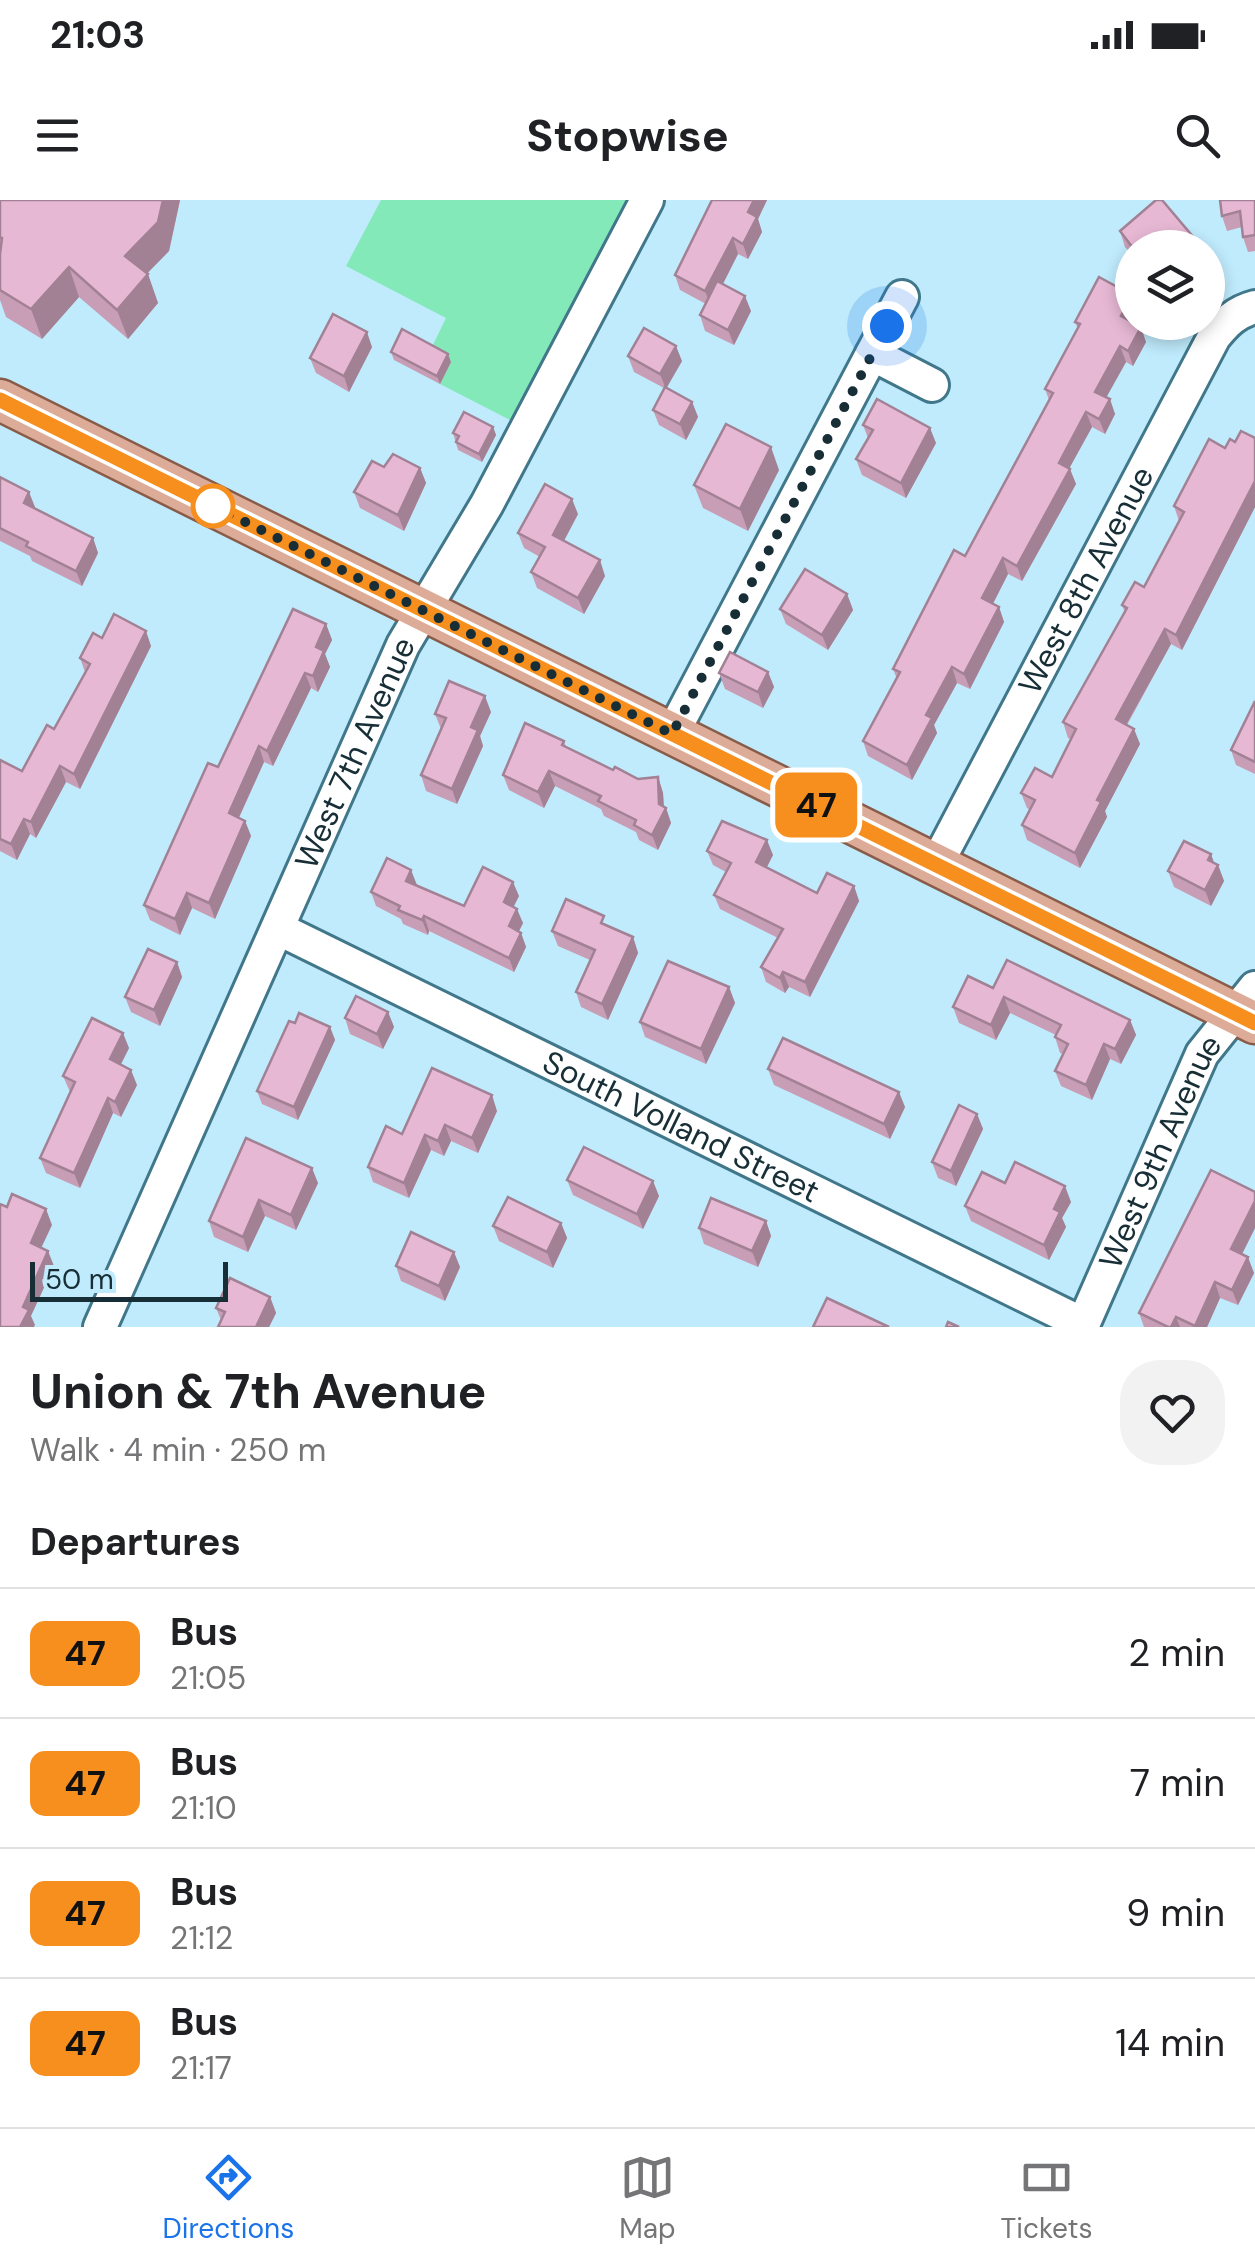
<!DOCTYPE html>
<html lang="en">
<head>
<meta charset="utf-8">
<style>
  body { margin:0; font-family:"DM Sans",sans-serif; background:#f2f2f2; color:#202124; height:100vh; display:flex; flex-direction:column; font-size:38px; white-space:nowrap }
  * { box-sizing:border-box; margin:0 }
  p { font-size:32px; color:#757577 }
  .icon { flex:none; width:55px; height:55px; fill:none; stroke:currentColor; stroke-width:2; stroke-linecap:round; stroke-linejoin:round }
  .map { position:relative; height:1127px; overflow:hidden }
  .sheet { display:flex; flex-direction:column; background:#fff; flex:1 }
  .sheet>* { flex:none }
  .badge { padding:0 20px; border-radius:15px; font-size:35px; line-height:65px }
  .fabs { position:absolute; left:1115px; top:30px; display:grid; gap:20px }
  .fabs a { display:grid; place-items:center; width:110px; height:110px; border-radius:50%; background:#fff; box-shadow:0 5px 15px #0003; font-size:50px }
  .scale { position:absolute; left:30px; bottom:25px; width:198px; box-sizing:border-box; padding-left:10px; border:5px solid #172e36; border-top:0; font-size:28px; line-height:35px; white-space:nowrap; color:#172e36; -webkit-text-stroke:8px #bfebfc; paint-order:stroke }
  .you { position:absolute; width:50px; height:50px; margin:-25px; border:8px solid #fff; border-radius:50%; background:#1a73e8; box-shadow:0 0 0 15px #1a73e833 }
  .map>.badge { position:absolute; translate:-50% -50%; box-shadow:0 0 0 5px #fff }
  h2 { padding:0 30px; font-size:38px; line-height:90px }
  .round { display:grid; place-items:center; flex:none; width:105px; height:105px; border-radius:40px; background:#f2f2f2 }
  .overview { display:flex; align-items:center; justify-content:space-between; height:170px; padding:0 30px }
  h1 { font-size:48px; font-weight:700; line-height:75px }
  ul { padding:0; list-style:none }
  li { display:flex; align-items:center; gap:30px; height:130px; padding:0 30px; border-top:2px solid #e0e0e0 }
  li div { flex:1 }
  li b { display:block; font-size:38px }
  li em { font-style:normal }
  li .badge { min-width:110px; font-weight:700; text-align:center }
  .status { display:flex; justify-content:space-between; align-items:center; height:70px; padding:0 50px; background:#fff; direction:ltr }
  .status svg { height:28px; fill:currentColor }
  header { display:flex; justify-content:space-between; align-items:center; height:130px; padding:0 30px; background:#fff; font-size:45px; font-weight:700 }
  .dock { display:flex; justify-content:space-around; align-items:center; height:140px; border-top:2px solid #e0e0e0; background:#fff; font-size:28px; color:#757577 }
  .dock a { display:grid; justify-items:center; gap:5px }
  .dock .active { color:#1a73e8 }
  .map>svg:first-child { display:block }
</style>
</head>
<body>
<div class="status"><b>21:03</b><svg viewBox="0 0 49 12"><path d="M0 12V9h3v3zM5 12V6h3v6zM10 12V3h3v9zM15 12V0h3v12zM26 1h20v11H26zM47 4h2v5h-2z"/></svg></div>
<header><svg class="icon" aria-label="menu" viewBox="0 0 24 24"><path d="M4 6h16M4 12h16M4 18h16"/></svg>Stopwise<svg class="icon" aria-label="search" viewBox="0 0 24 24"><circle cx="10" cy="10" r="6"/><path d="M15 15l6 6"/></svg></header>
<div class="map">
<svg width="1255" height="1127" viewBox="0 0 1255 1127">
  <rect width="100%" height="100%" fill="#bfebfc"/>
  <polygon fill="#83e9b9" points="381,0 627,0 512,221 440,184 450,162 430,151 446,118 346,66"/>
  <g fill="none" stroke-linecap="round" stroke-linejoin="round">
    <g stroke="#41778a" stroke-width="38">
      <g id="minor">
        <polyline points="872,154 932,185"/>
        <polyline points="672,534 902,97"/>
        <path id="s1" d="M936 665 1214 137C1226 122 1236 112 1255 107"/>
        <path id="s2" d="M279 729 1083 1124"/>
        <path id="s3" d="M100 1127 403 445 487 304 647 0"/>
        <path id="s4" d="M1082 1127 1202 854 1255 788"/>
      </g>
    </g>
    <g stroke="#895c4a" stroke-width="45">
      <polyline id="major" points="0,200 1255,823"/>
    </g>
    <use href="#minor" stroke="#fff" stroke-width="32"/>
    <use href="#major" stroke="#ddac98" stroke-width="40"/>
  </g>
  <g fill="#c79eb6">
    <polygon points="0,0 180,0 169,51 147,73 158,103 128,139 79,97 42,139 6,117 0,100"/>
    <polygon points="712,0 767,0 758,19 762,32 748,59 738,54 723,84 751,111 734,145 705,131 700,115 706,104 680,90 675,75"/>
    <polygon points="1255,0 1255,51 1248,52 1243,37 1242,27 1227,31 1222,16"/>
    <polygon points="1120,31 1132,48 1132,55 1125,47"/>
    <polygon points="1075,122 1132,122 1146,142 1133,166 1126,162 1106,197 1115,214 1105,234 1092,227 1069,268 1076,284 1022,381 1008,374 993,404 999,407 1004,422 970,489 957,483 934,525 937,533 912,580 868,556 863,541 897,479 893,469 965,356 1049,200 1045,189 1078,129"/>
    <polygon points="372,147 349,192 316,173 310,158"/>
    <polygon points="391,152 451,162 440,184 394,160"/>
    <polygon points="628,156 682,161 666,188 692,202 698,217 686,240 659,225 653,210 664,188 634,172"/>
    <polygon points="863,225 936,243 906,298 862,275 856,259 868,238"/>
    <polygon points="493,227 496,235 482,262 458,250 453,233"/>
    <polygon points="1255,238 1255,307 1182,450 1171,444 1127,525 1140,544 1105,611 1107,617 1080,668 1027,640 1022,625 1030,610 1027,608 1021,593 1052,577 1071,539 1068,538 1063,522 1125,413 1122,405 1144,387 1179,321 1174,306 1225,248 1235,242"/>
    <polygon points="384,267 420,268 426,283 404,331 360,308 354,292"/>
    <polygon points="779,270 748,331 703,308 694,285"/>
    <polygon points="0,277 34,308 93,338 98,353 82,386 32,361 30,356 0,341"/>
    <polygon points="578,314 564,341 605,376 584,414 537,388 531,372 540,357 524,348 518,333"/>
    <polygon points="847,394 853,410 828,450 786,424 780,409"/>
    <polygon points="326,424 332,440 325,454 330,467 318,492 311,488 273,566 264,562 239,618 245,621 251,636 215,719 192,708 180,735 150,720 144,705 218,567"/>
    <polygon points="102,438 151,446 80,589 66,582 36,638 30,634 17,660 0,651 0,560 22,571 54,529 85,472 80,458"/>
    <polygon points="768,472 774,487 763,508 725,489 719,473"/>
    <polygon points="1255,501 1255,574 1236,565 1231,550"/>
    <polygon points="491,512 480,536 483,546 457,604 426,591 421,575 441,529 435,514"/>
    <polygon points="564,541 566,547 613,570 638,579 658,577 663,593 664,607 666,608 671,623 658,650 639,640 636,632 604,616 601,609 555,586 544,608 509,590 503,575"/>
    <polygon points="707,651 773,655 766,667 817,693 854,686 859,701 810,797 789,787 785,793 766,782 761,767 778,738 720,709 714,695 726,672 713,665"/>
    <polygon points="1211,654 1214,663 1218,665 1224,681 1211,706 1174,687 1168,671"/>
    <polygon points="416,685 464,706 519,696 513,707 523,723 519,731 521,733 526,747 514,772 429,731 428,735 403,724 401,719 376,706 371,692"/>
    <polygon points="608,726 633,737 638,753 608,820 581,807 576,792 590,760 558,746 552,731"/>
    <polygon points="177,762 182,777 160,826 131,812 125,797"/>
    <polygon points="729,787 735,803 706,864 645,837 640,822"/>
    <polygon points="993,788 1130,820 1136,835 1121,864 1110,859 1092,900 1061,886 1055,871 1063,854 1060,853 1055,837 1056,835 1010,813 996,840 959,823 953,807"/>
    <polygon points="388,812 394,827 383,849 350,834 345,818"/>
    <polygon points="330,827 335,840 298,920 262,904 257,891"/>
    <polygon points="129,848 121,864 137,885 121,917 113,913 80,988 46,973 40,958 70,892 63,876"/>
    <polygon points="768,869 905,907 890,939 774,885"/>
    <polygon points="497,911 478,953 451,941 444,956 431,950 409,998 373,982 368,967 402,934"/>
    <polygon points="977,914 983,929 956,986 938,978 932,962"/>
    <polygon points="246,938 318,983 296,1030 265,1016 248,1052 214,1037 209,1021"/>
    <polygon points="567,980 659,996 643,1029 573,995"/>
    <polygon points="1005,983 1071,1002 1062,1018 1066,1027 1049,1060 971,1021 965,1006"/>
    <polygon points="766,1021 771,1036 758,1067 704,1044 699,1028"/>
    <polygon points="561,1023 567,1038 553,1068 499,1041 493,1026"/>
    <polygon points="1255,1028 1242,1054 1254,1073 1238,1105 1220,1098 1207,1127 1144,1127 1139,1113"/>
    <polygon points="396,1066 460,1067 445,1101 401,1081"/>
    <polygon points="270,1097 276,1113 269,1127 218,1127 221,1120 216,1108"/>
  </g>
  <g fill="#a28194">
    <polygon points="163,0 180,0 169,51 136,85 125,56"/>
    <polygon points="754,0 767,0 758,19 762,32 748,59 743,44 748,12"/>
    <polygon points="733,38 738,54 711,107 705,91"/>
    <polygon points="69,67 79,97 42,139 31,109"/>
    <polygon points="148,74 158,103 128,139 117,110"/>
    <polygon points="1132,95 1132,120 1126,131 1121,116"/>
    <polygon points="745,96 751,111 734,145 728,130"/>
    <polygon points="1141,127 1146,142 1133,166 1128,151"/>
    <polygon points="367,132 372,147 349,192 344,176"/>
    <polygon points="676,146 682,161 666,189 660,174"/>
    <polygon points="1120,146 1126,162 1101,207 1095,192"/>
    <polygon points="448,154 451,162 440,184 437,176"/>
    <polygon points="1110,199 1115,214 1105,234 1099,219"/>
    <polygon points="692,202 698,217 686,240 680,224"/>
    <polygon points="1086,212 1092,227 1064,278 1059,263"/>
    <polygon points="493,227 496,235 482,262 479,254"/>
    <polygon points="930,228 936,243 906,298 901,283"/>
    <polygon points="771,247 779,270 748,331 740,309"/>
    <polygon points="420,268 426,283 404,331 398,315"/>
    <polygon points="1070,269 1076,284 1022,381 1017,366"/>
    <polygon points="1255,281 1255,307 1182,450 1176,435"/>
    <polygon points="29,292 35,307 29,318 24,303"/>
    <polygon points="572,299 578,314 559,350 553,335"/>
    <polygon points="93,338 98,353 82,386 76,371"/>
    <polygon points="1003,358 1008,374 988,413 982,398"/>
    <polygon points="600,360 605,376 584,414 578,398"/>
    <polygon points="847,394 853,410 828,450 822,435"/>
    <polygon points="999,407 1004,422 970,489 964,474"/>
    <polygon points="326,424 332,440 325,454 330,467 318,492 313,476 316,447"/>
    <polygon points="1165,429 1171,444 1121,534 1116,519"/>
    <polygon points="146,431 151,446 80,589 74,574"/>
    <polygon points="952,467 957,483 934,525 937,533 912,580 907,565 926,515"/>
    <polygon points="768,472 774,487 763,508 758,492"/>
    <polygon points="305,473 311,488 273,566 267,551"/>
    <polygon points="485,496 491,512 480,536 483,546 457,604 452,589 471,527"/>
    <polygon points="1134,529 1140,544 1105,611 1107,617 1080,668 1075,653 1097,600"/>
    <polygon points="259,546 264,562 234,628 229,613"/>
    <polygon points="60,566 66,582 36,638 31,622"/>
    <polygon points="549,571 555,586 544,608 538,592"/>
    <polygon points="658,577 663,593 664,611 666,608 671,623 658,650 652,635 659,604"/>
    <polygon points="24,619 30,634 17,660 11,644"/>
    <polygon points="245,621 251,636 215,719 209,703"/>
    <polygon points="767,640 773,655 762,677 756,662"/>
    <polygon points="1211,654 1216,669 1218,665 1224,681 1211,706 1205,690 1208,660"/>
    <polygon points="411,670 417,685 411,695 406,681"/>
    <polygon points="513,682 519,696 509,716 504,702"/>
    <polygon points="854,686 859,701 810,797 805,782"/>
    <polygon points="187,693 192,708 180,735 175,719"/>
    <polygon points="517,709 523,723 514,741 509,726"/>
    <polygon points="424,716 429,731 428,735 422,720"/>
    <polygon points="521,733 526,747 514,772 509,758"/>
    <polygon points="633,737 638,753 608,820 602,804"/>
    <polygon points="177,762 182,777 160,826 154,810"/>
    <polygon points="783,772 789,787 785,793 780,778"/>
    <polygon points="729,787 735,803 706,864 701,849"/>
    <polygon points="1004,797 1010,813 996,840 991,825"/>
    <polygon points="388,812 394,827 383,849 377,834"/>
    <polygon points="1130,820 1136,835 1121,864 1115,849"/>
    <polygon points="330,827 335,840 298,920 294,907"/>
    <polygon points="123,833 129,848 116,874 110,859"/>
    <polygon points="1104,844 1110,859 1092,900 1086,885"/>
    <polygon points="131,870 137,885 121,917 115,902"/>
    <polygon points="899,892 905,907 890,939 884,924"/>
    <polygon points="492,895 497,911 478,953 472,938"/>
    <polygon points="108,898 113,913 80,988 74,973"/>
    <polygon points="977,914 983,929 956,986 951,971"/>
    <polygon points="445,925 451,941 444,956 438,941"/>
    <polygon points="425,935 431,950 409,998 404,983"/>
    <polygon points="312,968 318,983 296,1030 291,1015"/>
    <polygon points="653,981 659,996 643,1029 637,1014"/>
    <polygon points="1065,986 1071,1002 1062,1018 1066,1027 1049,1060 1044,1045 1054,1009"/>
    <polygon points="259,1000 265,1016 248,1052 243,1037"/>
    <polygon points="1255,1001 1255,1028 1237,1064 1231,1049"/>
    <polygon points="46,1009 52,1025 36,1059 31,1043"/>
    <polygon points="766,1021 771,1036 758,1067 752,1051"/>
    <polygon points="561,1023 567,1038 553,1068 547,1052"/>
    <polygon points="48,1051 54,1066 31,1116 35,1125 34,1127 20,1127 23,1107"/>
    <polygon points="454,1052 460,1067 445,1101 439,1086"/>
    <polygon points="1248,1057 1254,1073 1238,1105 1232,1090"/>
    <polygon points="1215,1082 1220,1098 1207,1127 1195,1127"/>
    <polygon points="270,1097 276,1113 269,1127 256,1127"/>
    <polygon points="1176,1117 1180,1127 1171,1127"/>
  </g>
  <g fill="#e7b8d4" stroke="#a28194" stroke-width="2.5">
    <polygon points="0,0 163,0 158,22 125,56 148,74 117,110 69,67 31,109 0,90 0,54 2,38 0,38"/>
    <polygon points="712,0 754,0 748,12 757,17 743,44 733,38 705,91 675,75"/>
    <polygon points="1156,0 1162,0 1200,45 1197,48 1133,48 1120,31"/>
    <polygon points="1220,0 1255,0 1255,35 1243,37 1240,11 1222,16"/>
    <polygon points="1099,77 1132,95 1121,116 1141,127 1128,151 1120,146 1095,192 1110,199 1099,219 1086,212 1059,263 1070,269 1017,366 1003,358 982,398 999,407 964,474 952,467 926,515 932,518 907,565 863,541 900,472 893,469 954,350 965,356 1053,193 1045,189 1080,124 1075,122"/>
    <polygon points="717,81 745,96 728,130 700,115"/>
    <polygon points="333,114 367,132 344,176 310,158"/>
    <polygon points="644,128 676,146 660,174 628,156"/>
    <polygon points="402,129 448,154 437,176 391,152"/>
    <polygon points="665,187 692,202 680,224 653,210"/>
    <polygon points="877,199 930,228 901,283 856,259 873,230 863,225"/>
    <polygon points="464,212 493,227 479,254 456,242 459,236 453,233"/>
    <polygon points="726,224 771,247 740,309 694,285"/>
    <polygon points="1241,231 1255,238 1255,281 1176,435 1165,429 1116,519 1134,529 1097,600 1101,602 1075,653 1022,625 1035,600 1021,593 1035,568 1052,577 1076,529 1063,522 1127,408 1122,405 1135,382 1144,387 1184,312 1174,306 1209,239 1225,248 1230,239 1235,242"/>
    <polygon points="393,254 420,268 398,315 354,292 372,261 384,267"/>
    <polygon points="0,277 29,292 24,303 93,338 76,371 26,346 28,342 0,328"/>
    <polygon points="545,284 572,299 553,335 600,360 578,398 531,372 545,347 518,333"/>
    <polygon points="805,369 847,394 822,435 780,409"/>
    <polygon points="293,409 326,424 316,447 324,451 313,476 305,473 267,551 259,546 229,613 245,621 209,703 187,693 175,719 144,705 208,563 218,567"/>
    <polygon points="114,414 146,431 74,574 60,566 31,622 24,619 11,644 0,639 0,560 22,571 47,525 54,529 90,464 80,458 93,433 102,438"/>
    <polygon points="730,452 768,472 758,492 719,473"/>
    <polygon points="449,481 485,496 471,527 478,530 452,589 421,575 446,518 435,514"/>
    <polygon points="1255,501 1255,562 1231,550"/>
    <polygon points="525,523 564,541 562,545 613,570 615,567 638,579 658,577 659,604 666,608 652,635 634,625 636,620 598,601 601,596 549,571 538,592 503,575"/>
    <polygon points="722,621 767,640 756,662 817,693 827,673 854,686 805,782 783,772 780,778 761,767 783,729 714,695 731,663 707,651"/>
    <polygon points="1184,641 1211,654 1208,660 1218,665 1205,690 1168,671"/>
    <polygon points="387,658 411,670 406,681 464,706 483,667 513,682 504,702 517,709 509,726 521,733 509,758 424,716 422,720 398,710 400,706 371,692"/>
    <polygon points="566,699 604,716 601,723 633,737 602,804 576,792 595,750 552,731"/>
    <polygon points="148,749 177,762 154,810 125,797"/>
    <polygon points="1007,760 1130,820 1115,849 1104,844 1086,885 1055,871 1068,844 1055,837 1061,825 1004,797 991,825 953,807 968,776 993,788"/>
    <polygon points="668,761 729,787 701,849 640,822"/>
    <polygon points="356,796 388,812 377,834 345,818"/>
    <polygon points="299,813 330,827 294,907 257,891 289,821 295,823"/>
    <polygon points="92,818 123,833 110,859 131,870 115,902 108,898 74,973 40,958 75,882 63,876"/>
    <polygon points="783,838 899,892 884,924 768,869"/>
    <polygon points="432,868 492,895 472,938 445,925 438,941 425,935 404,983 368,967 386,926 402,934"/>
    <polygon points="959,905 977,914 951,971 932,962"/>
    <polygon points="246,938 312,968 291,1015 259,1000 243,1037 209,1021"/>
    <polygon points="584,947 653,981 637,1014 567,980"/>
    <polygon points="1015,962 1065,986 1054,1009 1060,1012 1044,1045 965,1006 982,972 1005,983"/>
    <polygon points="1211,970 1255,992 1255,1001 1231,1049 1248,1057 1232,1090 1215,1082 1195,1126 1176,1117 1171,1127 1168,1127 1139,1113"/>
    <polygon points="12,994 46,1009 31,1043 48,1051 23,1107 29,1110 20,1127 0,1127 0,1004 7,1007"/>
    <polygon points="508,997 561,1023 547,1052 493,1026"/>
    <polygon points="711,998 766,1021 752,1051 699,1028"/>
    <polygon points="411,1032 454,1052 439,1086 396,1066"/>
    <polygon points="230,1078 270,1097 256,1127 218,1127 225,1112 216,1108"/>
    <polygon points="827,1098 889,1127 813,1127"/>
    <polygon points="948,1122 959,1127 946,1127"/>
  </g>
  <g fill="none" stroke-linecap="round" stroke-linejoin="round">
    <g stroke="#fff" stroke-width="22">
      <polyline id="line" points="0,200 1255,823"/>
    </g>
    <use href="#line" stroke="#f78f1e" stroke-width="15"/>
    <polyline stroke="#172e36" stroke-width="10" stroke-dasharray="0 18" points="213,306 672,534 887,126"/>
  </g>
  <circle fill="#fff" stroke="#f78f1e" stroke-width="5" cx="213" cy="306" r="20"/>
  <g text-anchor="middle" stroke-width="8" stroke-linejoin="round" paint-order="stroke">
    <g font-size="32" fill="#172e36" stroke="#bfebfc">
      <text dy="11" stroke="none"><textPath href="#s1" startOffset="322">West 8th Avenue</textPath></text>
      <text dy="11" stroke="none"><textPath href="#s3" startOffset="628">West 7th Avenue</textPath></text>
      <text dy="11" stroke="none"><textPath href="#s2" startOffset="448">South Volland Street</textPath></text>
      <text dy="11" stroke="none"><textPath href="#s4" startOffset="192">West 9th Avenue</textPath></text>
    </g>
  </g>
</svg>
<div class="fabs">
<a><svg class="icon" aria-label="layers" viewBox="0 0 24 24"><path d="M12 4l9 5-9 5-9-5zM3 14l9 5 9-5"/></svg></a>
</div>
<div class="scale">50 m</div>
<div class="you" style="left:887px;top:126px"></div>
<b class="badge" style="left:816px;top:605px;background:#f78f1e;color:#111">47</b>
</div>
<section class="sheet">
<div class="overview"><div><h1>Union &amp; 7th Avenue</h1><p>Walk · 4 min · 250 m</p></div><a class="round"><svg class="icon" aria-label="heart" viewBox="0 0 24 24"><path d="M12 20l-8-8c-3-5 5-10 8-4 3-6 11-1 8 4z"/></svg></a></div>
<h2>Departures</h2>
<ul>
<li><span class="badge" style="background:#f78f1e;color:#111">47</span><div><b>Bus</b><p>21:05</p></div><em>2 min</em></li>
<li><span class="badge" style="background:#f78f1e;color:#111">47</span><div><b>Bus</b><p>21:10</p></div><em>7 min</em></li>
<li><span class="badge" style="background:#f78f1e;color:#111">47</span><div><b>Bus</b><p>21:12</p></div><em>9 min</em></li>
<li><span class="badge" style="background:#f78f1e;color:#111">47</span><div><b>Bus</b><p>21:17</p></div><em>14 min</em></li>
</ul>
</section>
<nav class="dock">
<a class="active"><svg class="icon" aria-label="directions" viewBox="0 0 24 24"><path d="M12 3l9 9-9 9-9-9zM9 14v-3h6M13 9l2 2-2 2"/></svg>Directions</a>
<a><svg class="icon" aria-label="map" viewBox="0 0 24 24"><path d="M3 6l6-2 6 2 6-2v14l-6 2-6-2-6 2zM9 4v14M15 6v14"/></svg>Map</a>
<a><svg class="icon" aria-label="tickets" viewBox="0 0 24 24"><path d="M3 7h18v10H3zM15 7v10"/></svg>Tickets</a>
</nav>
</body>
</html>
